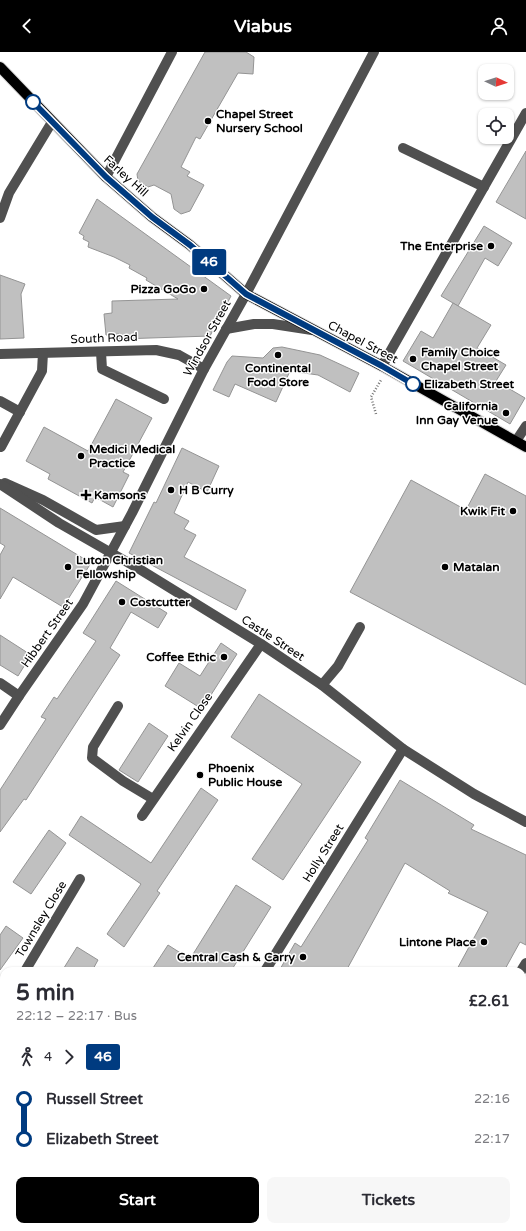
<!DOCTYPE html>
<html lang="en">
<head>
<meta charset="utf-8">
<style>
  body { margin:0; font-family:"Varela Round",sans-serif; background:#f7f7f7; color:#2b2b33; height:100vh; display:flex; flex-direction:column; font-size:15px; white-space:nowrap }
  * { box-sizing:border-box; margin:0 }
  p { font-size:13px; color:#7c7c81 }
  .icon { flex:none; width:22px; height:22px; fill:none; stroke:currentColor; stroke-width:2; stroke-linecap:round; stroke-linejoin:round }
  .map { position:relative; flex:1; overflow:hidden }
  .side { position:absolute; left:0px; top:915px; width:526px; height:264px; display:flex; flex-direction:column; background:#fff; border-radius:12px 12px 0 0; box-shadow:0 1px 3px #0004 }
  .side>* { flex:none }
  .badge { padding:0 8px; border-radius:3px; font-size:14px; line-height:26px }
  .needle { width:26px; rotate:94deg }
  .buttons { position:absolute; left:478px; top:12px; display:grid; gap:8px }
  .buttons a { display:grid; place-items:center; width:36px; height:36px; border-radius:8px; background:#fff; box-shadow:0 1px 3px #0004; font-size:20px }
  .map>.badge { position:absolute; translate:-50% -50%; box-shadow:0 0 0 2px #fff }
  .legs { display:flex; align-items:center; gap:6px; height:44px; padding:0 16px; font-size:13px }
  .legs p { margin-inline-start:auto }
  .summary { display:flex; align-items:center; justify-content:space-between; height:68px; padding:0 16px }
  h1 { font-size:22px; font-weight:700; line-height:30px }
  .primary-button { display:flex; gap:8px; margin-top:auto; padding:8px 16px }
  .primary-button a { flex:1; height:46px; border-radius:8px; background:#000; color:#fff; font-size:16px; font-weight:700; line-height:46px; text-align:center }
  .primary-button a+a { background:#f7f7f7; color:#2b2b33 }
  ul { padding:0 16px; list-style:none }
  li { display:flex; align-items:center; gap:14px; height:40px; font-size:15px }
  li i { display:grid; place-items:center; width:6px; height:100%; margin:0 5px; background:currentColor }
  li i::after { content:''; width:10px; height:10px; margin:-5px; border:3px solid; border-radius:50%; background:#fff }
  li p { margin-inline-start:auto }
  li:first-child i { background:linear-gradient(#0000 50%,currentColor 0) }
  li:last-child i { background:linear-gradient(currentColor 50%,#0000 0) }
  header { display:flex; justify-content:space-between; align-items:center; height:52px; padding:0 16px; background:#000; color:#fff; font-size:18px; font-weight:700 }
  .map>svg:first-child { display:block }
</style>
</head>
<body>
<header><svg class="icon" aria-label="back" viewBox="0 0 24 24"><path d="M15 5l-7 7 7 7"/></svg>Viabus<svg class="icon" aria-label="person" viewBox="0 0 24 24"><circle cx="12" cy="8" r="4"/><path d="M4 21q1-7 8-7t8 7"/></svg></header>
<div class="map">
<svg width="526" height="1179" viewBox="0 0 526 1179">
  <rect width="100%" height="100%" fill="#fff"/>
  <g fill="#c0c0c0" stroke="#949494">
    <polygon points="205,0 246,0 254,5 253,22 238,21 200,87 196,85 181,115 190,120 187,124 204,133 190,159 181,162 174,157 171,142 154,133 148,135 138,129 137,122"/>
    <polygon points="526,99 526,167 496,150"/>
    <polygon points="97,147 231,244 210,284 120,287 119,282 106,283 104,262 112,261 112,249 178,247 146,228 147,226 129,216 130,213 114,205 88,195 89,190 83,187 84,184 79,181"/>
    <polygon points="484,174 512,191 498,214 485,206 458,254 441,244"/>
    <polygon points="0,223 25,232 21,242 24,286 0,287"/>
    <polygon points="453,251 491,273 477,296 506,313 496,329 525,346 510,372 403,309 421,279 433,286"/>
    <polygon points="282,295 320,303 359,321 350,340 318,323 290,319 276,350 235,332 229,345 213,338 227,310 232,304 263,306 273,296"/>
    <polygon points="116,347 152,366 123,420 129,423 113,455 95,445 92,451 48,427 50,422 26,409 44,375 88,399"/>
    <polygon points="182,396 219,414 207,440 188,430 174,461 189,469 184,477 196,483 184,505 246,538 236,558 129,501 154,450 156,451"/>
    <polygon points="485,422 526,444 526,633 350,540 411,428 466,458"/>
    <polygon points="0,456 91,511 63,555 13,525 0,547 0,503 5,494 0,491"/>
    <polygon points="116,529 167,561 158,576 131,560 110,596 120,603 26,748 24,747 0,780 0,738 46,667 41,665 54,645 57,647 96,589 83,581"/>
    <polygon points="0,583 31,603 18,624 0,613"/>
    <polygon points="221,591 237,602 202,657 165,634 179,611 200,624"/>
    <polygon points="259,642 361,710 283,828 252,807 302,732 231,685"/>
    <polygon points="149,671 168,684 138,730 119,718"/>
    <polygon points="400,728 474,773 471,777 526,803 526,893 520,890 504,919 456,919 488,860 448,841 450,839 405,811 346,919 279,919 295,891 301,895 368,788 365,786"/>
    <polygon points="201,736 218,748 157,839 160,841 124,895 107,882 141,832 69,783 81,764 151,811"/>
    <polygon points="49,778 66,791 31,842 13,830"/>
    <polygon points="236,833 271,855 231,919 151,919 168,893 190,907"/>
    <polygon points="6,874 23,886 0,918 0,883"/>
    <polygon points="77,895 98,908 92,919 62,919"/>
  </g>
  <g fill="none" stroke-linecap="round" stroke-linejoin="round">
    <g stroke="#dbdbdb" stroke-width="12">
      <polyline id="major" points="0,15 106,125 152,165 190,193 246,242 382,314 526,395"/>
    </g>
    <polyline stroke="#727272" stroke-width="2.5" stroke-dasharray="1 2" stroke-linecap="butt" points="376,362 371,345 381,328"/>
    <g stroke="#505050" stroke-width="10">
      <polyline points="403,96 484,135"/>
      <polyline points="106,125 172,0"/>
      <polyline points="0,166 9,141 52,70"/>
      <polyline points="226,277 254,272 273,272 312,278"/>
      <polyline points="101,300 102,317 164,347"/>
      <polyline points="0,302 156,298 179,303 204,317"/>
      <polyline points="382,314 526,61"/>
      <polyline points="0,349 20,360"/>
      <polyline points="516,389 526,374"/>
      <polyline points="1,395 42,319 43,301"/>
      <polyline points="5,431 43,448 96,478 125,474"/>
      <polyline points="0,432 59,471 141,518 261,592 322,633 403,697 474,742 526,770"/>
      <polyline points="0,631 19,644"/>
      <polyline points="322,633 338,614 360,575"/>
      <polyline points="118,654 93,695 92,706 123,729 153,747"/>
      <polyline points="0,673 19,644 83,552 132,461 204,317 246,242 374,0"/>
      <polyline points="142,764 261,592"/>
      <polyline points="25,919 80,827"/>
      <polyline points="265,919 403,697"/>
      <polyline points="521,919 526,911"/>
      <polyline points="0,961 4,954"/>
      <polyline points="0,1065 4,1066"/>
      <polyline points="522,1092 526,1095"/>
      <polyline points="0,1109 4,1105"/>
      <polyline points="256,1175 265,1179"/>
      <polyline points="103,1179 104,1175"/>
      <polyline points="377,1179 380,1175"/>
    </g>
    <use href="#major" stroke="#000" stroke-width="10"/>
  </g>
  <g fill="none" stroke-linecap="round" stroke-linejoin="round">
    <g stroke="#fff" stroke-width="9">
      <polyline id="line-1" points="33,50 106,125 152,165 190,193 246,242 382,314 413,332"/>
    </g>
    <use href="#line-1" stroke="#003b80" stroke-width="6"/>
  </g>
  <g fill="#fff" stroke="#003b80" stroke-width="2">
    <circle cx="33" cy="50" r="7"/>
    <circle cx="413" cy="332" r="7"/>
  </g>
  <g fill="#000" stroke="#fff" stroke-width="1.5">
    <circle cx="208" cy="69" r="4"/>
    <circle cx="491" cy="194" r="4"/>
    <circle cx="204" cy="237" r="4"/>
    <circle cx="278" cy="303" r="4"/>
    <circle cx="413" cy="307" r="4"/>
    <circle cx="506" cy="361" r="4"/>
    <circle cx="81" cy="404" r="4"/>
    <circle cx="171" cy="438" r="4"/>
    <path d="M84 437h4v4h4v4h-4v4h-4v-4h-4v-4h4z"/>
    <circle cx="513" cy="459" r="4"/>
    <circle cx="68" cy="515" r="4"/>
    <circle cx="445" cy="515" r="4"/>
    <circle cx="122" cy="550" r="4"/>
    <circle cx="224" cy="605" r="4"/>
    <circle cx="200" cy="723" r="4"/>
    <circle cx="484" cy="890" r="4"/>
    <circle cx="303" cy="905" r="4"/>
  </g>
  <g text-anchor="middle" stroke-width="3" stroke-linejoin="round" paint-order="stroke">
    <g font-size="12" font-weight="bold" fill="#000" stroke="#fff" text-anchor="start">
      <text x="216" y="66">Chapel Street<tspan x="216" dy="14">Nursery School</tspan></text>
      <text x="483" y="198" text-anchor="end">The Enterprise</text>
      <text x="196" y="241" text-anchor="end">Pizza GoGo</text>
      <text x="421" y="304">Family Choice<tspan x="421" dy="14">Chapel Street</tspan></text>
      <text x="278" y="320" text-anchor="middle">Continental<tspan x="278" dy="14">Food Store</tspan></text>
      <text x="498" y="358" text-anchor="end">California<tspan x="498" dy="14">Inn Gay Venue</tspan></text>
      <text x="89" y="401">Medici Medical<tspan x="89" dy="14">Practice</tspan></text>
      <text x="179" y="442">H B Curry</text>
      <text x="94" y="447">Kamsons</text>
      <text x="505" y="463" text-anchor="end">Kwik Fit</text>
      <text x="76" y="512">Luton Christian<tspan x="76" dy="14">Fellowship</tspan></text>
      <text x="453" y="519">Matalan</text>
      <text x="130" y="554">Costcutter</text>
      <text x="216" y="609" text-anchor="end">Coffee Ethic</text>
      <text x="208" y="720">Phoenix<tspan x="208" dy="14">Public House</tspan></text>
      <text x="476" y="894" text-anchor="end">Lintone Place</text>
      <text x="295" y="909" text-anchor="end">Central Cash &amp; Carry</text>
    </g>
    <g font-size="12" fill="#000" stroke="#fff">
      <text transform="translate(126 124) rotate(42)" y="4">Farley Hill</text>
      <text transform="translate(104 286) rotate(-2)" y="4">South Road</text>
      <text transform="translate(207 286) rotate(-61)" y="4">Windsor Street</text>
      <text transform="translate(363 290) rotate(28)" y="4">Chapel Street</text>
      <text transform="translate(47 581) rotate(-55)" y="4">Hibbert Street</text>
      <text transform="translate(273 586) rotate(33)" y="4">Castle Street</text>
      <text transform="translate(190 670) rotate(-55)" y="4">Kelvin Close</text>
      <text transform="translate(323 801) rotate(-58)" y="4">Holly Street</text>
      <text transform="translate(41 867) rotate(-59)" y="4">Townsley Close</text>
    </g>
    <g font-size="12" font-weight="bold" fill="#000" stroke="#fff" text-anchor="start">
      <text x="424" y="336">Elizabeth Street</text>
    </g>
  </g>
</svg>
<div class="buttons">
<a><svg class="needle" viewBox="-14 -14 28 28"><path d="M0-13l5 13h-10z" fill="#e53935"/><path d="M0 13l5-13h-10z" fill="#7c7c81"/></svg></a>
<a><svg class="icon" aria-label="locate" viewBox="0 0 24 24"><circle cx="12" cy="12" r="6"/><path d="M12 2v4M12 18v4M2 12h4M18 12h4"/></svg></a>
</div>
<b class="badge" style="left:209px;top:210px;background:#003b80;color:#fff">46</b>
<section class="side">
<div class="summary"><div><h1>5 min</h1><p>22:12 – 22:17 · Bus</p></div><b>£2.61</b></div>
<div class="legs"><svg class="icon" aria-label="walk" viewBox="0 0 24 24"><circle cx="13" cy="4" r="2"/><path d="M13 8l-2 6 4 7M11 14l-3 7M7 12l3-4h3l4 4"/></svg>4<svg class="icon" aria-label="forward" viewBox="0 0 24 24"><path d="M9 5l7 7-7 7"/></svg><b class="badge" style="background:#003b80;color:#fff">46</b></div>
<ul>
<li><i style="color:#003b80"></i><b>Russell Street</b><p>22:16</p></li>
<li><i style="color:#003b80"></i><b>Elizabeth Street</b><p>22:17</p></li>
</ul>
<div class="primary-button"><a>Start</a><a>Tickets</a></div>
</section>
</div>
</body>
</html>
